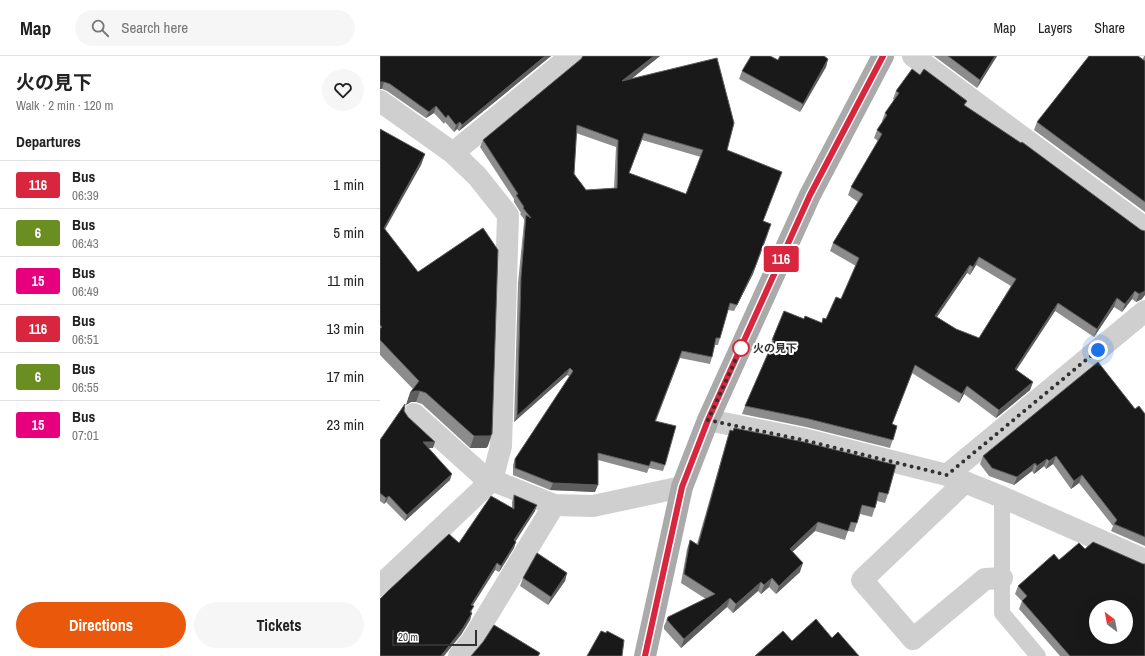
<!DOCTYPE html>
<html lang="en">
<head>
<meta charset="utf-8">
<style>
  body { margin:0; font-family:"Archivo Narrow","Noto Sans JP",sans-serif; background:#f6f6f6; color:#222; height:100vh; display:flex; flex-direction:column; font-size:15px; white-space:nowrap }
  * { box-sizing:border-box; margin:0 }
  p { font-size:13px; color:#767676 }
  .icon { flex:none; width:22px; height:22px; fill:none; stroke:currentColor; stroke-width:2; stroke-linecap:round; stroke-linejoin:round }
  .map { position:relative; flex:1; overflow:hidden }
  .sheet { display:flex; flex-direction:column; background:#fff; width:380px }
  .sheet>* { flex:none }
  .badge { padding:0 8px; border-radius:3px; font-size:14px; line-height:26px }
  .needle { width:26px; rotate:328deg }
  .fabs { position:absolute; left:709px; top:544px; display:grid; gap:8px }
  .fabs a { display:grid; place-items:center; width:44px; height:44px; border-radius:50%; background:#fff; box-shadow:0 4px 16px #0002; font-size:20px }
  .scale { position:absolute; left:12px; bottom:10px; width:85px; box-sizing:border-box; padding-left:4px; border:2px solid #323232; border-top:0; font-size:11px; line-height:14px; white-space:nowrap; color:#323232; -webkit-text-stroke:3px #fff; paint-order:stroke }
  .you { position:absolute; width:20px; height:20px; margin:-10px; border:3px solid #fff; border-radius:50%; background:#1a73e8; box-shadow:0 0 0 6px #1a73e833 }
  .map>.badge { position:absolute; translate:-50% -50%; box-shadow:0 0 0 2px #fff }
  h2 { padding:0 16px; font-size:15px; line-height:36px }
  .round { display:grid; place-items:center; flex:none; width:42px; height:42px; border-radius:21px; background:#f6f6f6 }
  .overview { display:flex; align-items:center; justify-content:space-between; height:68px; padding:0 16px }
  h1 { font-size:19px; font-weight:700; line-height:30px }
  .button { display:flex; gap:8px; margin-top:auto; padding:8px 16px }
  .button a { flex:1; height:46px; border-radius:24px; background:#ea580c; color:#fff; font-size:16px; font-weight:700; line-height:46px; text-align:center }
  .button a+a { background:#f6f6f6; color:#222 }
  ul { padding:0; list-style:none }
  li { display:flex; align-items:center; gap:12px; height:48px; padding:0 16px; border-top:1px solid #e0e0e0 }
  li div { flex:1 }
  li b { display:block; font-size:15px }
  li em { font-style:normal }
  li .badge { min-width:44px; font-weight:700; text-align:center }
  header { display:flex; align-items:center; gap:24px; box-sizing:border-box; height:56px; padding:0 20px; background:#fff; border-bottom:1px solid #e0e0e0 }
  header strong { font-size:19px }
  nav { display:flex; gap:22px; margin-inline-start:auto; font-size:14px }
  .search { width:280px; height:36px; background:#f6f6f6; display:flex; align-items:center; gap:10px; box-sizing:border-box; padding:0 14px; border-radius:22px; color:#767676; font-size:15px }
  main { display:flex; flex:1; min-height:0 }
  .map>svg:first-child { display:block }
</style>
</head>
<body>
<header>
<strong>Map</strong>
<div class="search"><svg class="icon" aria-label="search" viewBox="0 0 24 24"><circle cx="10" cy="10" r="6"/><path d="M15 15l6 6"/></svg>Search here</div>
<nav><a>Map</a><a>Layers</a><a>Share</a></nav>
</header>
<main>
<section class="sheet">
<div class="overview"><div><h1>火の見下</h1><p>Walk · 2 min · 120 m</p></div><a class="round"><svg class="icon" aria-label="heart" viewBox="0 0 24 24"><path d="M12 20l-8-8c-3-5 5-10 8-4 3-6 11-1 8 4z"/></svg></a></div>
<h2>Departures</h2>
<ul>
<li><span class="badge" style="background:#d7263d;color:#fff">116</span><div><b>Bus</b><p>06:39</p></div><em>1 min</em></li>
<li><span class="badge" style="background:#6b8e23;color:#fff">6</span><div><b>Bus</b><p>06:43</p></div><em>5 min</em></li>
<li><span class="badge" style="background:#e6007e;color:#fff">15</span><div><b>Bus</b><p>06:49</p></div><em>11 min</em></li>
<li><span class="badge" style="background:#d7263d;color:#fff">116</span><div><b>Bus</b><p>06:51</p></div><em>13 min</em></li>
<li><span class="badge" style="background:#6b8e23;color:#fff">6</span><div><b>Bus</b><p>06:55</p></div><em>17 min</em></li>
<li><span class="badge" style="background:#e6007e;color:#fff">15</span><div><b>Bus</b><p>07:01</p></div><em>23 min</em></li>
</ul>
<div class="button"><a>Directions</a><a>Tickets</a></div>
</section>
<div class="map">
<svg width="765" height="600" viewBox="0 0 765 600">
  <rect width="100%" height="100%" fill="#fff"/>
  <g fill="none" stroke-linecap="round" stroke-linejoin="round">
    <polyline stroke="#cfcfcf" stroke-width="16" points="622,441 622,557 658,600"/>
    <g stroke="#cfcfcf" stroke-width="22">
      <polyline points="533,0 765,172"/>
      <polyline points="0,45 73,97 97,120 128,159 121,390 112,424 0,530"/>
      <polyline points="73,97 191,0"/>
      <polyline points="34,358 104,421 174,449 213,450 302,431"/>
      <polyline points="328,364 423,383 567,419 622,441 765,504"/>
      <polyline points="567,419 765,255"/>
      <polyline points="585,426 482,524 533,583 605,523 622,522"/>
      <polyline points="79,600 91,586 174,449"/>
    </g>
    <polyline stroke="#aaa" stroke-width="22" points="265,600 302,431 328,364 430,139 503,0"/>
  </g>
  <g fill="#8c8c8c" fill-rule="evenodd">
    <polygon points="0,0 171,0 79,75 77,73 74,76 65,66 64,68 54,57 46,62 7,35 2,33 0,33"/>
    <path d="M203 0H280L251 23 347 94 383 165 373 218 354 255 348 254 338 289H335L332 301 330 308 300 302 276 365 285 409 283 415 269 412 267 417 218 404 215 436 170 434 133 419V409L135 403 190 321 187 319 134 366 138 227 144 166V163L140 158 141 157 134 146V143L100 91 103 84 201 3ZM196 77 236 91 234 132 206 134 194 118ZM262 84 321 101 306 138 249 117Z"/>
    <polygon points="554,0 617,0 597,32"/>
    <polygon points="764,0 765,0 765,156 654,74 657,66 763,3"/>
    <polygon points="448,3 446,11 420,56 359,23 362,15 398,4"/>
    <path d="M516 35 585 50 761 174 762 243 756 246 752 243 742 256 734 251 714 281 675 255 636 314 653 326 650 334 616 362 584 338 579 347 532 317 512 368 517 370 510 392 426 371 362 358 365 350 390 292H389L404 255 424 263 442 267 446 263 461 243 476 210 450 195 453 187 478 146 468 139 471 131 498 85 494 82 497 74 503 65H502L505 57 514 44 513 43ZM596 209 631 230 599 282 576 273 557 261 587 217 590 219Z"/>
    <polygon points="0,73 45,98 41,109 5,173 108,390 106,392 90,392 42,348 36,346 31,346 26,349 30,337 33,333 0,299"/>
    <polygon points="755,353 765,358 765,490 731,475 733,470 699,427 691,433 673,408 666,413 664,410 654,418 652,415 634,429 609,420 600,408 603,400"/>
    <polygon points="24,355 28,361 53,392 48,392 70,424 25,465 6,446 4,448 0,445 0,384"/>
    <polygon points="350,374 508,438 505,447 497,445 492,461 480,458 474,476 468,475 465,484 435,475 412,496 420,516 396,538 389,531 381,538 378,535 353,557 347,551 301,592 284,573 284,570 288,561 326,543 301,527 307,493 310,484 317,488 347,383"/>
    <polygon points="134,439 155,455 135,485 134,492 119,516 115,514 93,549 90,564 81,579 79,487 132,452 132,446"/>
    <polygon points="705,493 763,508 765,600 680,600 639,553 642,545 635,538 638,530 679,504"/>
    <polygon points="187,517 185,525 168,549 140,530 143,522"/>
  </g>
  <g fill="#5e5e5e">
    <polygon points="165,0 171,0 79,75 82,69"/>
    <polygon points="274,0 280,0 240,32 242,25"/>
    <polygon points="615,0 617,0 597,32 600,24"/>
    <polygon points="448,3 446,11 420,56 423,48"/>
    <polygon points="0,26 4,26 2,33 0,33"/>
    <polygon points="56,50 54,57 46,62 49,56"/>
    <polygon points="80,66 77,73 74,76 76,69"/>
    <polygon points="45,98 41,109 0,182 4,172"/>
    <polygon points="389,175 373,218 354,255 357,249"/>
    <polygon points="599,201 596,209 590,219 593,211"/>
    <polygon points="590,209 587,217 552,268 555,260"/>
    <polygon points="755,235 752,243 742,256 745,248"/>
    <polygon points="765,235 765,239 762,243 756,246 759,238"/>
    <polygon points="737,242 734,251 714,281 717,273"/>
    <polygon points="678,247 675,255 632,321 635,313"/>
    <polygon points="190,312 187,319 134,366 137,360"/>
    <polygon points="653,326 650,334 616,362 619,354"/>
    <polygon points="587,330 584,338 579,347 582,338"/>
    <polygon points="35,335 40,335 36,346 31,346 26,349 30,337"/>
    <polygon points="112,378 108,390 106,392 90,392 94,380"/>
    <polygon points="43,386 55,386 53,392 41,392"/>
    <polygon points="676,400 673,408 666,413 669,405"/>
    <polygon points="667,403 664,410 654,418 657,410"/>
    <polygon points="655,407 652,415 634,429 637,421"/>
    <polygon points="72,418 70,424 25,465 27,459"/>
    <polygon points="702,419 699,427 691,433 694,425"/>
    <polygon points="173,427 218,429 215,436 170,434"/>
    <polygon points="9,440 6,446 4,448 6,442"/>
    <polygon points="157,449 155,455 132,491 134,484"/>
    <polygon points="438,466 435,475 406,502 410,493"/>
    <polygon points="136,486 134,492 119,516 121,510"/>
    <polygon points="117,507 115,514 89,555 91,549"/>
    <polygon points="423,507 420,516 396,538 399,530"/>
    <polygon points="187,517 185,525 168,549 171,541"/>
    <polygon points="392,522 389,531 381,538 384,529"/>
    <polygon points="381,526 378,535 353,557 356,548"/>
    <polygon points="350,542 347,551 301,592 304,583"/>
    <polygon points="92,557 90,564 81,579 64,600 61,600"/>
  </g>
  <g fill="#191919" stroke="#5e5e5e" fill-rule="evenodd">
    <polygon points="0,0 165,0 82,69 80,66 76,69 68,59 66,62 56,50 49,56 10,28 4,26 0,26"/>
    <path d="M203 0H274L242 25 337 2 354 67 347 94 402 116 383 165 391 168 375 211 357 249 350 247 340 282H336L332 301 302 295 275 365 296 370 285 409 271 405 269 410 218 397V429L173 427 135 412V403L193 315 190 312 137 360 141 221 146 159 151 162 143 152 144 151 136 139 138 138 103 84 201 3ZM197 69 238 84 237 132 206 134 194 118ZM264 77 323 94 306 138 249 117Z"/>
    <polygon points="371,0 390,0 398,4 400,0 444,0 448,3 423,48 362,15"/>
    <polygon points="568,0 615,0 600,24"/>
    <polygon points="709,0 758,0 765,5 765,146 657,66"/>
    <path d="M532 13 540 19 544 13 587 45 584 49 641 87 642 86 761 174 765 175V235L759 238 755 235 745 248 737 242 717 273 678 247 635 313 653 326 619 354 587 330 582 338 535 309 512 368 517 370 513 384 429 363 365 350 394 284H392L404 255 424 263 425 260 442 267 443 262 446 263 456 241 461 243 479 202 453 187 483 138 471 131 502 78 497 74 507 59 505 57 519 37 516 35ZM599 201 636 223 599 282 576 273 555 260 590 209 593 211Z"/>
    <polygon points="0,73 45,98 4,172 38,216 103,172 118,194 112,378 110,380 94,380 46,337 40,335 35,335 30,337 39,325 0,284 0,273 2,271 0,269"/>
    <polygon points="718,306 755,353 759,350 765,358 765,481 734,468 737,464 702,419 694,425 676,400 669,405 667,403 657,410 655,407 637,421 612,412 603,400"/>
    <polygon points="25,348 24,355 28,361 55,386 43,386 72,418 27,459 9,440 6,442 0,437 0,384"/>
    <polygon points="354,372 424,386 516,409 508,438 499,436 495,452 482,449 477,467 471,466 468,475 438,466 410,493 423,507 399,530 392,522 384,529 381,526 356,548 350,542 304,583 287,564 288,561 335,538 304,518 310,484 318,489 350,374 353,375"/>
    <polygon points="134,439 157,449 134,484 136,486 121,510 117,507 91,549 94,550 90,556 92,557 83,572 61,600 0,600 0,543 8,535 69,478 79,487 111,440 134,453"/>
    <path d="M713 486 763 508H765V600H690L642 545 647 540 638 530 674 498 679 504 699 487 705 493ZM716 551H746V581H716Z"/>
    <polygon points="157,497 187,517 171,541 143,522"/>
    <polygon points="436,563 452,582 458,576 479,600 375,600 403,575 412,585"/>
    <polygon points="114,569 160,597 158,600 91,600 103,586"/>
    <polygon points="221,575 226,577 227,575 244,584 242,600 207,600"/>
  </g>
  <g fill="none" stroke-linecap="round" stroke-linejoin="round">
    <g stroke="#fff" stroke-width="9">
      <polyline id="line" points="265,600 302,431 328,364 430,139 503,0"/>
    </g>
    <use href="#line" stroke="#d7263d" stroke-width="6"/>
    <polyline stroke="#323232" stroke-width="4" stroke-dasharray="0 7.2" points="361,292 328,364 423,384 567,419 718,294"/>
  </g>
  <circle fill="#fff" stroke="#d7263d" stroke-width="2" cx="361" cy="292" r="8"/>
  <g text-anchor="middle" stroke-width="4" stroke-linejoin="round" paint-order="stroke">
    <g font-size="11" font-weight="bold" fill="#323232" stroke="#fff" text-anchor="start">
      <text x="373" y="296">火の見下</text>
    </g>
  </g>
</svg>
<div class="fabs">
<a><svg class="needle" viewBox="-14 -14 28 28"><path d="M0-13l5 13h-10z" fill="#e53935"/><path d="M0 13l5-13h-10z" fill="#767676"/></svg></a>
</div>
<div class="scale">20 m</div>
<div class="you" style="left:718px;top:294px"></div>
<b class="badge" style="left:401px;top:203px;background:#d7263d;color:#fff">116</b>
</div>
</main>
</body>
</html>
